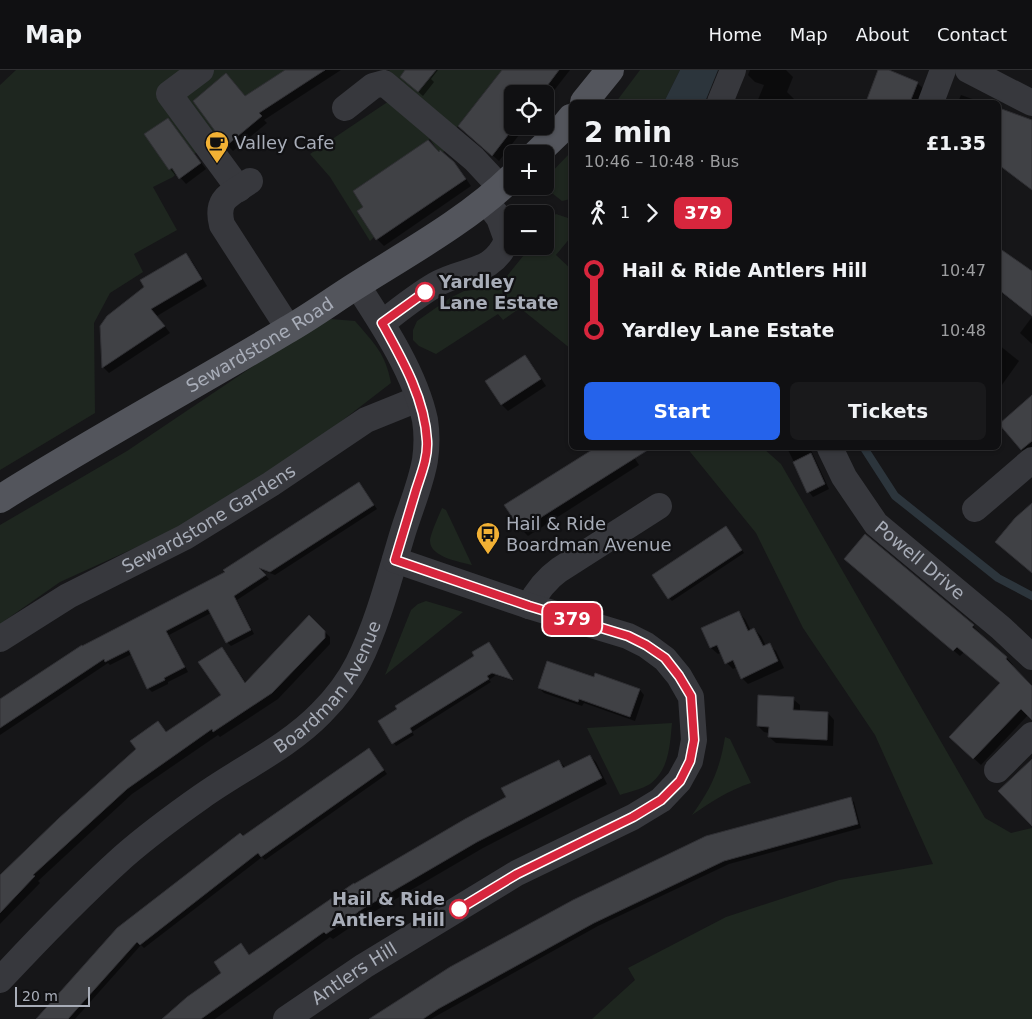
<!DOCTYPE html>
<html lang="en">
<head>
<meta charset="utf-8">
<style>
  body { margin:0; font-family:"DejaVu Sans",sans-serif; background:#19191b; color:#f1f3f6; height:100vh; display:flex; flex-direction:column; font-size:19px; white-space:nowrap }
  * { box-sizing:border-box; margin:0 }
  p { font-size:16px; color:#9c9d9f }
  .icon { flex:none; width:28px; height:28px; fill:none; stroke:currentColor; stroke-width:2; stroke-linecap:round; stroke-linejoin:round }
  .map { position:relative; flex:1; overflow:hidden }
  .panel { position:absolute; left:569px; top:30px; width:432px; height:350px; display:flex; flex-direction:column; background:#101012; border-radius:8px; box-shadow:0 1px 4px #0004,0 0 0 1px #303032 }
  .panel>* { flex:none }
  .badge { padding:0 10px; border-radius:8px; font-size:18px; line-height:32px }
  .buttons { position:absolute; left:504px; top:15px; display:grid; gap:10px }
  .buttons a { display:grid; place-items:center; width:50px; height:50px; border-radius:8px; background:#101012; box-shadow:0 1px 4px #0004,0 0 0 1px #303032; font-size:25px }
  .scale { position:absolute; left:15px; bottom:12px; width:75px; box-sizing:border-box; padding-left:5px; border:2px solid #a8adb8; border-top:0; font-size:14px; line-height:18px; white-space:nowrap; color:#a8adb8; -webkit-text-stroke:4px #111113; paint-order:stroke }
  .map>.badge { position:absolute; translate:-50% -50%; box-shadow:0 0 0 2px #fff }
  .legs { display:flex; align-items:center; gap:8px; height:55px; padding:0 15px; font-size:16px }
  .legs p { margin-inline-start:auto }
  .summary { display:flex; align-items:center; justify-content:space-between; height:85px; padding:0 15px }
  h1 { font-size:28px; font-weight:700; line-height:38px }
  .cta { display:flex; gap:10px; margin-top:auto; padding:10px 15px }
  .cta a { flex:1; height:58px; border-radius:8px; background:#2563eb; color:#fff; font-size:20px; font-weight:700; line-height:58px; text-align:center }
  .cta a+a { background:#19191b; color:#f1f3f6 }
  ul { padding:0 15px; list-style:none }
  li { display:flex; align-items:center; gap:18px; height:60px; font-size:19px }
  li i { display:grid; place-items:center; width:8px; height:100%; margin:0 6px; background:currentColor }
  li i::after { content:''; width:12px; height:12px; margin:-6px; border:4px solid; border-radius:50%; background:#101012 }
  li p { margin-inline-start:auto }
  li:first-child i { background:linear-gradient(#0000 50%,currentColor 0) }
  li:last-child i { background:linear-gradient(currentColor 50%,#0000 0) }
  header { display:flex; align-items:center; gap:30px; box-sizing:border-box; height:70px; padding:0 25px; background:#101012; border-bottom:1px solid #303032 }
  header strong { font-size:24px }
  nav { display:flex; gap:28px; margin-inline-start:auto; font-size:18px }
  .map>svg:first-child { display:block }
</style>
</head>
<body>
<header>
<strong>Map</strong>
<nav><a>Home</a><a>Map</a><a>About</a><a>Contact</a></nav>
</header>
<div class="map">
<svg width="1032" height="949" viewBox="0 0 1032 949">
  <rect width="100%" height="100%" fill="#161618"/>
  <g fill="#1e261f">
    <polygon points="16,0 321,0 252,23 173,107 153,117 177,160 134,184 143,202 110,223 94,253 95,343 0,400 0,15"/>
    <polygon points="389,0 502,0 454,61 394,12"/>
    <polygon points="640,0 680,0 664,32 616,32"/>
    <polygon points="392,29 446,80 440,84 430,69 353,121 363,137 357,142 374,167 370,171 330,107 310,84"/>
    <polygon points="571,82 571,129 562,131 543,116 545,116 545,109"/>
    <polygon points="556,144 571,149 571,167 556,185 571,199 571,279 520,238 503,250 498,244 436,284 419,276 413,270 413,260 417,251 450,228 464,221 498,217 528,180 528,176 545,176 545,153"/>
    <path d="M331 249 355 251C374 273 386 284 391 313L282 397 172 461 60 512 0 554V455L127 381 304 262Z"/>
    <polygon points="687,378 763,378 781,394 985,748 1011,763 1032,758 1032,949 592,949 635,910 628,898 726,847 839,810 933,794 875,665 803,558 756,463"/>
    <path d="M442 438 446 440 472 495C460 492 430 487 430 471 430 465 439 445 442 438Z"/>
    <polygon points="426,531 463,542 385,605 411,540 418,534"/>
    <path d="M672 653C670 675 669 700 650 714 642 719 629 722 620 725L587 658Z"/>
    <path d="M725 667 730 669 751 713C729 720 711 732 692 745 711 719 720 699 725 667Z"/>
  </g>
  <polygon fill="#2c353c" points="680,0 718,0 705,32 664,32"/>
  <g fill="#0007">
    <polygon points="287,0 341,0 264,50 267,53 233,81 227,75 245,27"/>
    <polygon points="407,0 438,0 431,9 434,12 423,26 406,11"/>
    <polygon points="503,0 570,0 545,32 545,24 512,24 512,56 526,56 499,91 466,62"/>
    <polygon points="750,0 786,0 793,7 787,22 795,30 794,32 757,32 764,15 755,12 748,5"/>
    <polygon points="880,0 885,0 917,13 924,19 919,32 867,32"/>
    <polygon points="961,25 981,32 958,32"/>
    <polygon points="999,39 1032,65 1032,120 999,94"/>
    <polygon points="168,49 206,99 186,114 177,104 175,105 170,99"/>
    <polygon points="439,83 460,100 471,116 384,176 377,169 359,142"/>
    <polygon points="999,179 1032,203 1032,246 999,221"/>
    <polygon points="185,184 192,191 207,216 157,246 170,263 109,303 103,297"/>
    <polygon points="1032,247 1032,274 1020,263"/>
    <polygon points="999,275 1019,291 999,319"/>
    <polygon points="525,287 531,293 546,316 508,341 502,335 487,312"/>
    <polygon points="1032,327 1032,381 1027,385 1021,379"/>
    <polygon points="597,378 628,378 639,395 528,466 522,460 506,436"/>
    <polygon points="787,378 810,378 829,419 813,427 809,422"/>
    <polygon points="359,413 377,439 275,505 259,499 269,509 237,530 254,564 231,576 227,572 211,543 169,565 188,602 168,612 168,614 152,622 148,618 132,584 110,595 108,593 0,665 0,631 226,503"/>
    <polygon points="728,460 744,483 672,531 669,528"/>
    <polygon points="852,495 973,556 979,562 978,564 1007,588 1013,595 1011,596 1032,617 1032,649 1028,645 981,695 957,673 1001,614 964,582 960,586"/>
    <polygon points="738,542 745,549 751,561 754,559 761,566 766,576 769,575 776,581 784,598 748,614 742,608 737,597 733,599 727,593 722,582 718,584 711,578 703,559"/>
    <polygon points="309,547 330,567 330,574 278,629 220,667 218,665 132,724 38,811 40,813 0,854 0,807 138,679 158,653 167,662 223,625 222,578 227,584 246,613"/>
    <polygon points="489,574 514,611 496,605 489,610 491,612 412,662 414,665 396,676 380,651 476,586"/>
    <polygon points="595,609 640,620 644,625 635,651 584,633 582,636 544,623 539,618"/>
    <polygon points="793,629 800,635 800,642 828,643 834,650 833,676 776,673 769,667 769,663 764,662 758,656"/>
    <polygon points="372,683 387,704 265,790 262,787 144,878 141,875 75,949 38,949 243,768"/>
    <polygon points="590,686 596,692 607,714 483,778 370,844 333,869 330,867 215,949 163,949 223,903 240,875 250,885 355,815 508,728 559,691 565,697"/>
    <polygon points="850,728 854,732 861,758 729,794 598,856 431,949 371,949"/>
  </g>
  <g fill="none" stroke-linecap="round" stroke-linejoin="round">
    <polyline stroke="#2c353c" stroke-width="8" points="864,378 895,426 998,508 1032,526"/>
  </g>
  <g fill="#404145" stroke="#303034">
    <polygon points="285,0 325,0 259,43 262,46 226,76 193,31 226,3 245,26"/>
    <polygon points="405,0 436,0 418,22 400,7"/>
    <polygon points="502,0 559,0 541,24 512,24 512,56 515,56 492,86 458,56"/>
    <polygon points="878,0 889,0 918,12 910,32 866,32"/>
    <polygon points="999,38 1032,50 1032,120 999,95"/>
    <polygon points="168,48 201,93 179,109 172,98 169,100 144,64"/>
    <polygon points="428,70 439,82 440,80 454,92 466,109 376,170 357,141 363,137 353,121"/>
    <polygon points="999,178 1032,201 1032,246 999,220"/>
    <polygon points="186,183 202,209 151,239 165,256 102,298 100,256 107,246 144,217 140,210"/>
    <polygon points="525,285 541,309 501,335 485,311"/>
    <polygon points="1032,325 1032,371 1021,380 999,354"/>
    <polygon points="595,378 651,378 521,460 504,435"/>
    <polygon points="811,383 825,414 807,423 793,392"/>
    <polygon points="359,412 374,435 270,502 259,498 266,505 234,526 251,560 226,573 208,539 166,561 185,597 164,608 165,610 147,619 129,580 105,592 104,589 0,658 0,629 82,575 82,576 225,502 223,500"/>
    <polygon points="1032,433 1032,503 995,472 1015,448"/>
    <polygon points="726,456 742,480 668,529 652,505"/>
    <polygon points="865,464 974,555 972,557 1007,587 1006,589 1032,616 1032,650 1021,639 973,689 949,667 1000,613 957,577 953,581 844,489"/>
    <polygon points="739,541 748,561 754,558 763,576 770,573 778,591 741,609 733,590 725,594 717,575 710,578 701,558"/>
    <polygon points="309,545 325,561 325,568 272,623 213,662 212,659 127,719 33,805 35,806 0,843 0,805 59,748 136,679 130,671 158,651 166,662 221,625 198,592 222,577 245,613"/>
    <polygon points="489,572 513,610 492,603 487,606 489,609 410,658 412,662 392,674 378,651 397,639 395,636 474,586 472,582"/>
    <polygon points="547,591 594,607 595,603 640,619 630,647 579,629 578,632 538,618"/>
    <polygon points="758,625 794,627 793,640 828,642 827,670 768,667 769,657 757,656"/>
    <polygon points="369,678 384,700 261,787 258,783 140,875 137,872 68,949 36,949 117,858 240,763 243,766"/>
    <polygon points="590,685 602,708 477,772 364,838 326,864 324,862 201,949 162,949 187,927 221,903 214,892 241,873 249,885 354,813 354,814 465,749 506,727 501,718 559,690 563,698"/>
    <polygon points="1032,689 1032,756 998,721"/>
    <polygon points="851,727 858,754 724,791 594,853 438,939 423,949 369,949 450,897 573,830 706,766"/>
  </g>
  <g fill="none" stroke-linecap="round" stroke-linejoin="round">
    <g stroke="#37383d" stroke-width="26">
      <polyline points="201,0 169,24 239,119"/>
      <polyline points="968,0 1032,33"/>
      <polyline points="720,32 733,0"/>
      <polyline points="931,32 943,0"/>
      <polyline points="345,38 373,16 384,13 474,89 501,118"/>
      <path d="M250 111C230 125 215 128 222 155L289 259"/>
      <path d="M382 253C399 240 416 226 435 215 464 198 493 205 507 170L499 148 486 131"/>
      <path id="s1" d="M830 378 844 407 876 454 1001 558 1032 587"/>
      <polyline points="975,439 1032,390"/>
      <path d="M529 536C537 521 545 510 559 500L659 436"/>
      <path id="s2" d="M0 569 68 526 185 467 271 414 366 350 418 329"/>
      <polyline points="997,700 1032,665"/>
      <path id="s3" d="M0 910C40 867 80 826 123 787 147 766 174 746 201 727 240 699 287 678 321 643 335 629 349 611 358 593 378 553 390 505 403 462 410 439 421 414 425 390 427 376 427 363 425 350 415 303 383 255 357 215"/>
      <path id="s4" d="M286 949 364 896 517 803 633 747 661 730 679 711 690 691 694 670 691 627 679 606 665 589 646 575 628 566 529 536 395 490"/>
    </g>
    <g stroke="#53555c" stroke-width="28">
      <polyline points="584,32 610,0"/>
      <polyline points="536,84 562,59 571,48"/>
      <path id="s5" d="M0 429C94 370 192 317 287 260 310 247 332 231 354 217 406 184 468 150 512 107"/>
    </g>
  </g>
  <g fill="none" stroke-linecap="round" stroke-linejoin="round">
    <g stroke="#fff" stroke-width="11">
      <path id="line-1" d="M425 222 382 253C402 289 425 329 427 371 428 388 421 404 416 420 409 443 402 466 395 490L529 536 628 566 646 575 665 588 679 606 691 626 694 670 690 691 680 711 661 730 633 747 517 804 459 839"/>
    </g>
    <use href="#line-1" stroke="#d7263d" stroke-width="8"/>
  </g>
  <defs>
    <g id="cafe-pin" transform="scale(1.25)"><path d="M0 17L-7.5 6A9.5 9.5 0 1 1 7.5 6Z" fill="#f2b134" stroke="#111113"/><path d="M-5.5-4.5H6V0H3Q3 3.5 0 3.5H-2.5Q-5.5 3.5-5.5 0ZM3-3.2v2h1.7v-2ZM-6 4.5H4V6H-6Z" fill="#111"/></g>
    <g id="bus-pin" transform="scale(1.25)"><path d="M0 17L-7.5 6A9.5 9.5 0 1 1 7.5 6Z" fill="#f2b134" stroke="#111113"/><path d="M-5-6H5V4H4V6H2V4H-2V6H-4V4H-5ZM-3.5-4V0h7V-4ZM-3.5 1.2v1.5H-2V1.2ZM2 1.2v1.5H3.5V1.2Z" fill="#111"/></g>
  </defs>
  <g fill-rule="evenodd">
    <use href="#cafe-pin" x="217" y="73"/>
    <use href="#bus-pin" x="488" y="464"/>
  </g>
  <g fill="#fff" stroke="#d7263d" stroke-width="2.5">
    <circle cx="425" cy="222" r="9"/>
    <circle cx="459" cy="839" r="9"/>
  </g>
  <g text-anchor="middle" stroke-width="4.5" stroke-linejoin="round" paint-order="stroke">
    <g font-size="18" fill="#a8adb8" stroke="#111113" text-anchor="start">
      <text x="234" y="79">Valley Cafe</text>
      <text x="506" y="460">Hail &amp; Ride<tspan x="506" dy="21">Boardman Avenue</tspan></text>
    </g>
    <g font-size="18" font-weight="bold" fill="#a8adb8" stroke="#111113" text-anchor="start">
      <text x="439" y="218">Yardley<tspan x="439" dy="21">Lane Estate</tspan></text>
      <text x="445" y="835" text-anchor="end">Hail &amp; Ride<tspan x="445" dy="21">Antlers Hill</tspan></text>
    </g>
    <g font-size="18" fill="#a8adb8" stroke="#111113">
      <text dy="6" stroke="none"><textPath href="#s5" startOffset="302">Sewardstone Road</textPath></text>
      <text dy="6" stroke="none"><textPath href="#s2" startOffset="241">Sewardstone Gardens</textPath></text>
      <text dy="6" stroke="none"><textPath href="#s1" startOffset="146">Powell Drive</textPath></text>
      <text dy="6" stroke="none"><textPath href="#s3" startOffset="444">Boardman Avenue</textPath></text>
      <text dy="6" stroke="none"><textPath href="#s4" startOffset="82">Antlers Hill</textPath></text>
    </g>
  </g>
</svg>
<div class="buttons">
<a><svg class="icon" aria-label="locate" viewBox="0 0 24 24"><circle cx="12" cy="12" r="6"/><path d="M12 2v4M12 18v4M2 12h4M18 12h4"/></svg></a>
<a>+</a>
<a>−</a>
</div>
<div class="scale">20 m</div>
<b class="badge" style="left:572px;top:549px;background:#d7263d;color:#fff">379</b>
<section class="panel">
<div class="summary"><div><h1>2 min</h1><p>10:46 – 10:48 · Bus</p></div><b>£1.35</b></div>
<div class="legs"><svg class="icon" aria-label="walk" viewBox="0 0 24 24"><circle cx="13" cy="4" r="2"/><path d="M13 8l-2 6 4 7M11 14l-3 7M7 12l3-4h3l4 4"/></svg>1<svg class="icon" aria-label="forward" viewBox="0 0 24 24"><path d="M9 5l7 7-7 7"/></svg><b class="badge" style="background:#d7263d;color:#fff">379</b></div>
<ul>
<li><i style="color:#d7263d"></i><b>Hail &amp; Ride Antlers Hill</b><p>10:47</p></li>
<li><i style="color:#d7263d"></i><b>Yardley Lane Estate</b><p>10:48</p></li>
</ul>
<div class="cta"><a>Start</a><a>Tickets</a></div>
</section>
</div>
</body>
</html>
